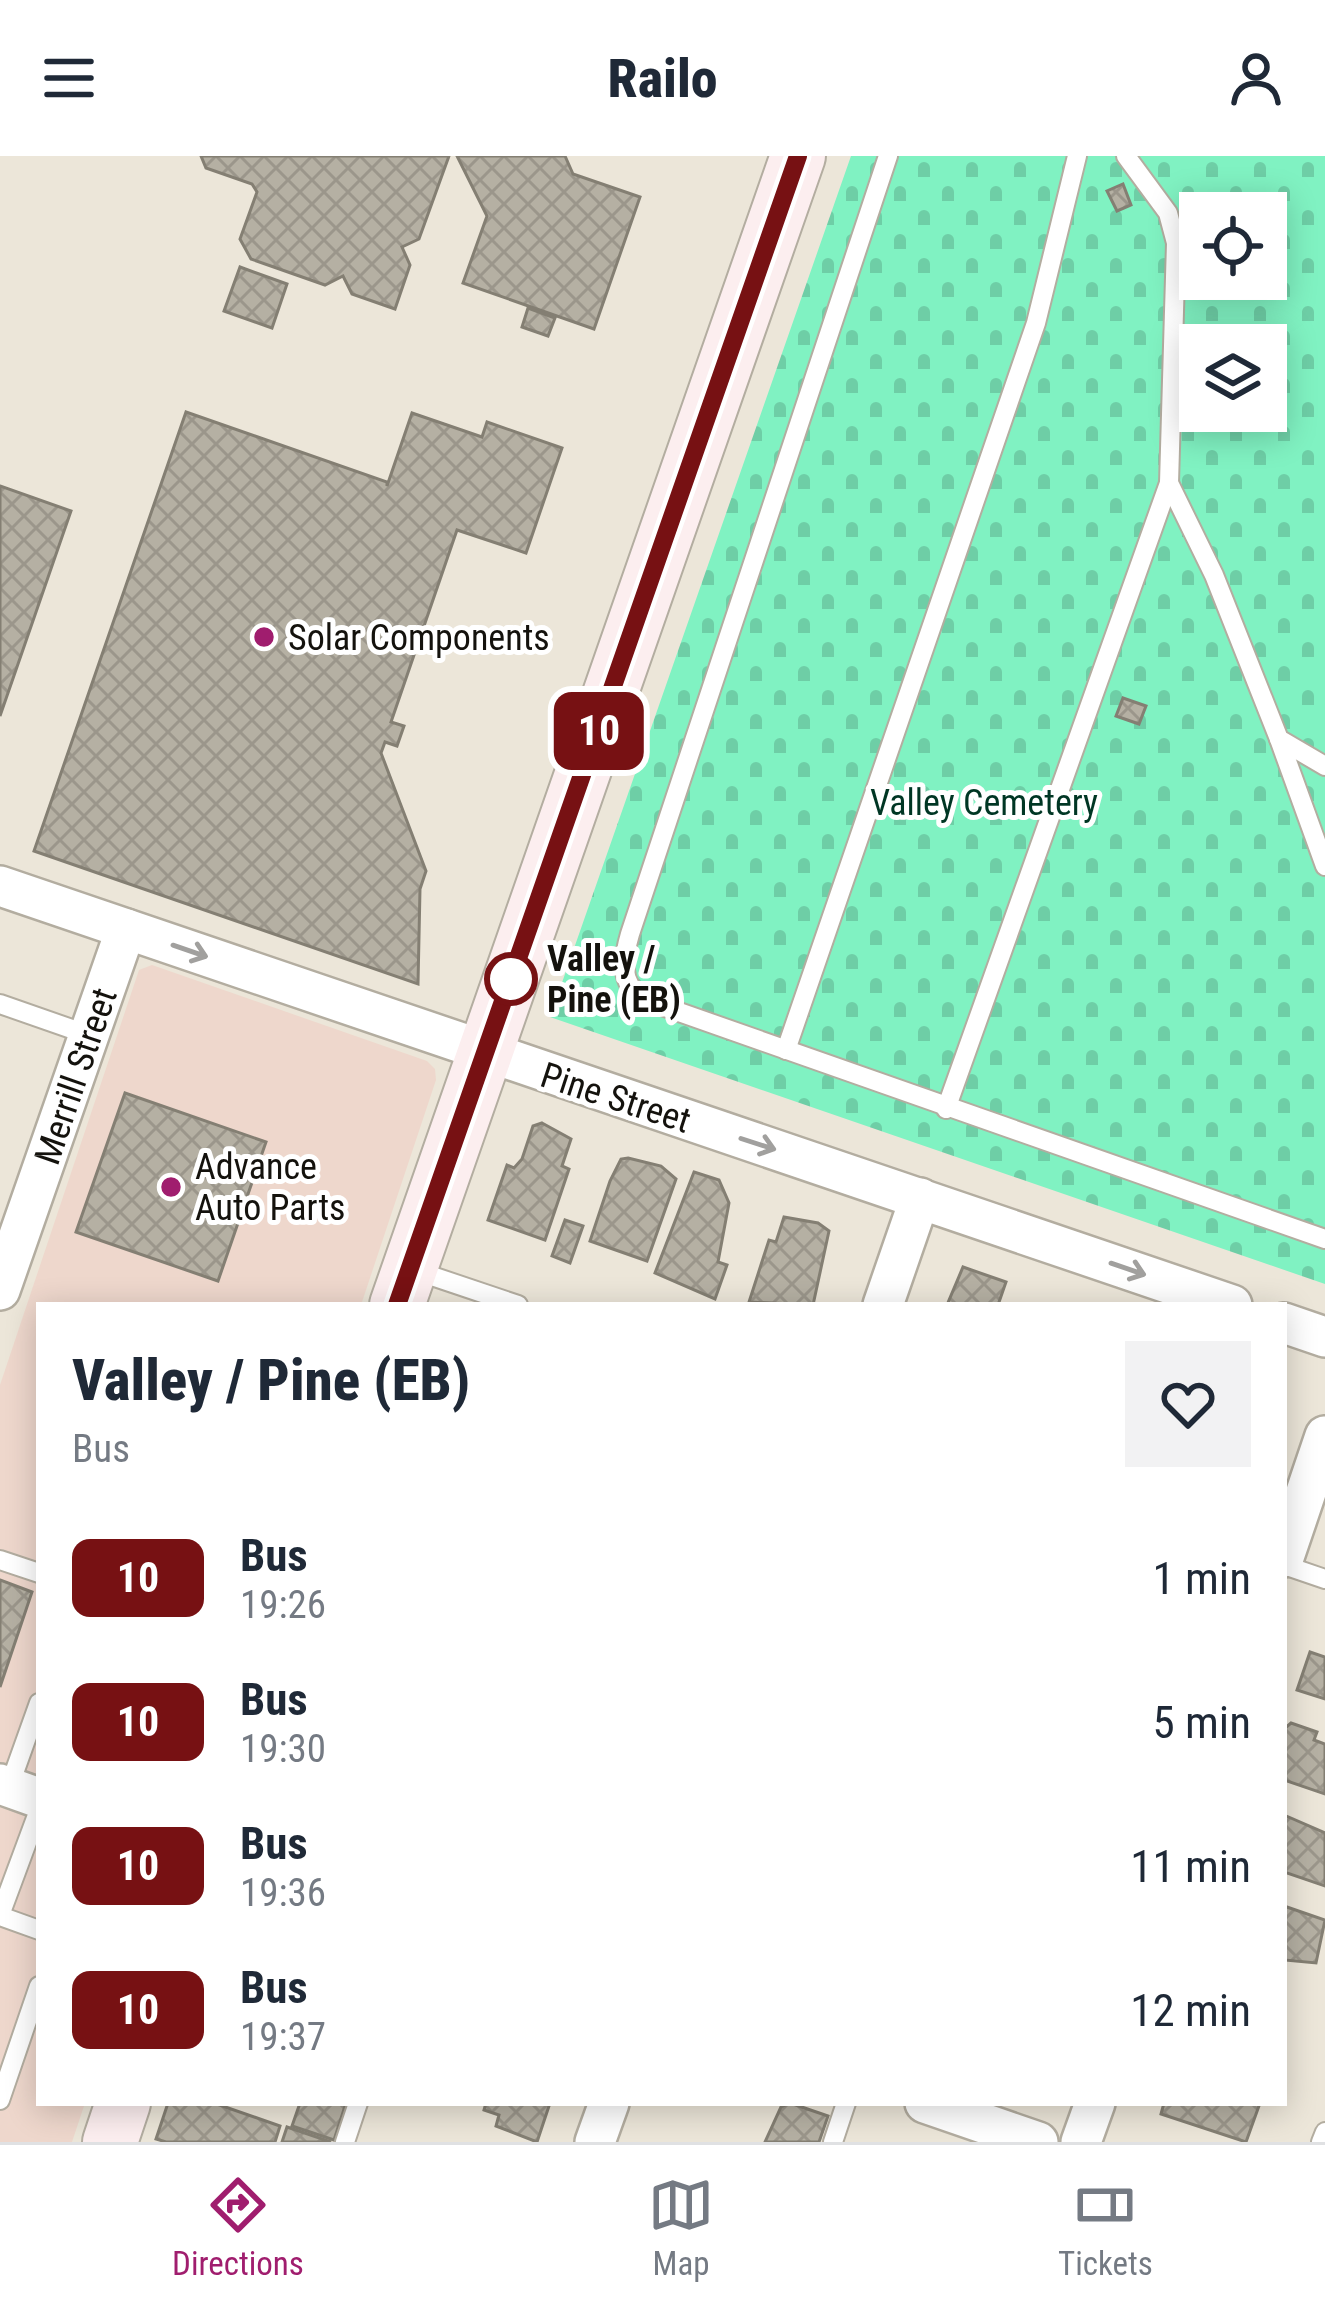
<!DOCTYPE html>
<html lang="en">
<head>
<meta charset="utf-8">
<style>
  body { margin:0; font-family:"Roboto Condensed",sans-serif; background:#f2f2f3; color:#1f2937; height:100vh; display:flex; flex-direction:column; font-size:45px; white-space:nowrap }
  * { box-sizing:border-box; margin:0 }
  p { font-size:39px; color:#747a83 }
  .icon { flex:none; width:66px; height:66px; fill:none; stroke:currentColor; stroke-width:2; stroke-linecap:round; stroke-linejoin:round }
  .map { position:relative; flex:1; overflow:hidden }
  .panel { position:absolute; left:36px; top:1146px; width:1251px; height:804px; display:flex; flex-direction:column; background:#fff; border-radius:0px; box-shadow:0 6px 30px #0003 }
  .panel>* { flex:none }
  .badge { padding:0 24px; border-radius:18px; font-size:42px; line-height:78px }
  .controls { position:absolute; left:1179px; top:36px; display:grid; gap:24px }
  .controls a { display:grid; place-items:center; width:108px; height:108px; border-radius:0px; background:#fff; box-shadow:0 6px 30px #0003; font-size:60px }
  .map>.badge { position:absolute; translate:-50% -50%; box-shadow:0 0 0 6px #fff }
  .round { display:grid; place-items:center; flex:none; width:126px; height:126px; border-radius:0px; background:#f2f2f3 }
  .headline { display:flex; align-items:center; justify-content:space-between; height:204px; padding:0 36px }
  h1 { font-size:57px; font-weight:800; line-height:90px }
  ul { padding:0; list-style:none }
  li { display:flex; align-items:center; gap:36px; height:144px; padding:0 36px }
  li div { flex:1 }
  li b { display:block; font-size:45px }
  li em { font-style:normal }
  li .badge { min-width:132px; font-weight:700; text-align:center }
  header { display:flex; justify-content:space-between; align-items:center; height:156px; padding:0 36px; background:#fff; font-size:54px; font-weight:800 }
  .menu { display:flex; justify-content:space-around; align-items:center; height:168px; border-top:3px solid #e0e1e3; background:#fff; font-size:33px; color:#747a83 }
  .menu a { display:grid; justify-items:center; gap:6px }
  .menu .current { color:#a01d6e }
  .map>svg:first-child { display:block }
</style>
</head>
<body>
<header><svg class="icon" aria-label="menu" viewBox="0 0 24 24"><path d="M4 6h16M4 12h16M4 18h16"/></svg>Railo<svg class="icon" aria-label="person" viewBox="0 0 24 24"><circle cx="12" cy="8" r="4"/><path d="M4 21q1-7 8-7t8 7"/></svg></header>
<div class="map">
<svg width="1325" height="1986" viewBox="0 0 1325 1986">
  <defs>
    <pattern id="cemetery-stones" width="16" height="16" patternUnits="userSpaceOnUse" patternTransform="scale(3)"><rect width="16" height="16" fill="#80f2c2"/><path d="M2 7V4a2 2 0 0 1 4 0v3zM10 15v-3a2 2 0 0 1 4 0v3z" fill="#6ecea6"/></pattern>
    <pattern id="building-cross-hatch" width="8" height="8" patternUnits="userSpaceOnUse" patternTransform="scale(3)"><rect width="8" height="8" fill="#b5b0a3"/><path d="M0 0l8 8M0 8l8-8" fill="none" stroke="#9b968b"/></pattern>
  </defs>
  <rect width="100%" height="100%" fill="#ece6d9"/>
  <polygon fill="#eed7cc" points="152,809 427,905 435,913 436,924 361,1149 39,1149 39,1947 85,1947 72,1986 0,1986 0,1229 139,814"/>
  <path fill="url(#cemetery-stones)" fill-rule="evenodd" d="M851 0H1325V1128L550 861ZM1200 57H1266V123H1200ZM1200 189H1266V255H1200Z"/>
  <g fill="url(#building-cross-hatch)" stroke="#847f73" stroke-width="3">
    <polygon points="201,0 449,0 419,83 402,91 410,109 395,153 352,138 343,120 325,129 251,103 240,83 257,36 252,28 206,12"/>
    <polygon points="457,0 565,0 573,18 640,41 594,173 463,127 487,60"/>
    <polygon points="1123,28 1131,49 1117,55 1107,35"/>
    <polygon points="240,111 287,128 272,172 224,155"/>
    <polygon points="528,152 555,162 548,180 522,171"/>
    <polygon points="186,256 387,326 387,330 412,257 482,281 487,266 562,292 526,397 457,374 391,566 404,570 397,590 385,586 381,597 426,715 420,733 418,828 34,695"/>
    <polygon points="0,330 71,355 0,560"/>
    <polygon points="1123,542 1146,550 1139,568 1116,560"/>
    <polygon points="125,937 266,986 218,1125 76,1076"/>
    <polygon points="542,967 571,983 562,1010 569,1013 545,1084 488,1064 507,1009 514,1012 522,1003 533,970"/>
    <polygon points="628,1002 661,1010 676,1023 647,1105 590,1085 610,1025 621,1003"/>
    <polygon points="694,1016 719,1024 729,1047 718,1106 727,1109 715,1143 655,1117"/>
    <polygon points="784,1061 818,1067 829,1075 813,1149 749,1146 769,1084 776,1086"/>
    <polygon points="565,1064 583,1070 570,1107 552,1100"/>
    <polygon points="963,1111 1006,1126 998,1149 947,1149"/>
    <polygon points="0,1424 32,1436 0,1531"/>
    <polygon points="1310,1496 1325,1501 1325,1543 1297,1534"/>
    <polygon points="1291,1567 1317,1576 1314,1584 1325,1588 1325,1638 1284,1624 1284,1573"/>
    <polygon points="1284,1659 1325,1677 1325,1730 1284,1716"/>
    <polygon points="1284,1750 1325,1764 1316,1807 1284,1804"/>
    <polygon points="168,1947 214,1947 280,1970 275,1986 166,1986 156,1983"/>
    <polygon points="300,1947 346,1947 334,1984 292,1970"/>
    <polygon points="486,1947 550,1947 537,1986 496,1970 499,1959 484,1954"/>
    <polygon points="790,1947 828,1960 819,1986 765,1986 781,1951"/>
    <polygon points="1164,1947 1260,1947 1246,1986 1161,1958"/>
    <polygon points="287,1971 331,1986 282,1986"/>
  </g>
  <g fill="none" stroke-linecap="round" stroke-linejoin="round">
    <g stroke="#b3ada0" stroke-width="22">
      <g id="lane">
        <path d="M888 0 630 778C623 802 619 826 642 843L1325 1083"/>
        <polyline points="1126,0 1168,57 1176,87 1169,327 1214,419 1279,583 1325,610"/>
        <polyline points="1279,583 1325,710"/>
        <polyline points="0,848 89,879"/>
        <polyline points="786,894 1036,167 1077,0"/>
        <polyline points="946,953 1169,327"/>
        <polyline points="414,1114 518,1149"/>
        <polyline points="0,1404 39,1417"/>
        <polyline points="1284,1409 1325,1423"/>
        <polyline points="9,1631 39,1547"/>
        <polyline points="0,1759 39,1654"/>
        <polyline points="0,1760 39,1774"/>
        <polyline points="0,1944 39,1830"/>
        <polyline points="345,1986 358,1947"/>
        <polyline points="833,1986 846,1947"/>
        <polyline points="1321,1986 1325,1976"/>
      </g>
    </g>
    <g stroke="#b3ada0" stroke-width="44">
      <g id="street">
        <polyline points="0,730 1232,1149"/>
        <polyline points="0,1134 126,773"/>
        <polyline points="883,1149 920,1042"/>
        <polyline points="1284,1167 1325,1181"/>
        <polyline points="1284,1401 1325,1280"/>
        <polyline points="0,1628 39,1642"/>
        <polyline points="925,1947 1038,1986"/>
        <polyline points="595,1986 609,1947"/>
        <polyline points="1081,1986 1095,1947"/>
      </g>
    </g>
    <g stroke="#b3ada0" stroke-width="58">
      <g id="secondary">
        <polyline points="397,1149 798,0"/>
        <polyline points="110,1986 123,1947"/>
      </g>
    </g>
    <use href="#lane" stroke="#fff" stroke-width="18"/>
    <use href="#street" stroke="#fff" stroke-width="39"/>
    <use href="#secondary" stroke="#fceeef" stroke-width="54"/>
  </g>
  <defs><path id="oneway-shaft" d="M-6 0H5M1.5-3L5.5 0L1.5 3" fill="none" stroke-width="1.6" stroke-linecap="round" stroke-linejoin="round" transform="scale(3)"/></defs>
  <g stroke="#a1a09e">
    <use href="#oneway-shaft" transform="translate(190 795) rotate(19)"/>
    <use href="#oneway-shaft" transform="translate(758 988) rotate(18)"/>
    <use href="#oneway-shaft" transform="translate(1128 1113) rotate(19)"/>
  </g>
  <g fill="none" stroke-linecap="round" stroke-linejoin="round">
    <g stroke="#fff" stroke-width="27">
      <polyline id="line" points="397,1149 798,0"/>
    </g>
    <use href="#line" stroke="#771113" stroke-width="18"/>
  </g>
  <g fill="#a01d6e" stroke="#fff" stroke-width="4.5">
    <circle cx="264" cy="481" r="12"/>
    <circle cx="171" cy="1031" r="12"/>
  </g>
  <circle fill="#fff" stroke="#771113" stroke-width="6" cx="511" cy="823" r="24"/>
  <g text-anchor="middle" stroke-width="10" stroke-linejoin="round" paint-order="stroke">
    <g font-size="36" fill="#14120d" stroke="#fff" text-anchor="start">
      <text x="288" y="494">Solar Components</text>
      <text x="195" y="1023">Advance<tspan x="195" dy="41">Auto Parts</tspan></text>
    </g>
    <g font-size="36" fill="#003624" stroke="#fff">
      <text x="984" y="659">Valley Cemetery</text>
    </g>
    <g font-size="36" font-weight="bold" fill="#14120d" stroke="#fff" text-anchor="start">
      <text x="547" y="815">Valley /<tspan x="547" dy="41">Pine (EB)</tspan></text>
    </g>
    <g font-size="36" fill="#14120d" stroke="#fff">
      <text transform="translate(75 920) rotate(-71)" y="13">Merrill Street</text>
      <text transform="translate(616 941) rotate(18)" y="13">Pine Street</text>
    </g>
  </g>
</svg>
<div class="controls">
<a><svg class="icon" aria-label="locate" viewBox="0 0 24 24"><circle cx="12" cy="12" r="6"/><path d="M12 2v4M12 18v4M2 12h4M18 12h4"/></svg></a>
<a><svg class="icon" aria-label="layers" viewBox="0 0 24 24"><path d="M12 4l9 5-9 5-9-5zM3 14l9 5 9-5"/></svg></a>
</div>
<b class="badge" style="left:599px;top:575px;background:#771113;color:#fff">10</b>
<section class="panel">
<div class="headline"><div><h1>Valley / Pine (EB)</h1><p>Bus</p></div><a class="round"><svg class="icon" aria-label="heart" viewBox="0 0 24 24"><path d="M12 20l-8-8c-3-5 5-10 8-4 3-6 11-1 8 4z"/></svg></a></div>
<ul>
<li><span class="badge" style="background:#771113;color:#fff">10</span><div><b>Bus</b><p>19:26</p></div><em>1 min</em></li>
<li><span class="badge" style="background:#771113;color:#fff">10</span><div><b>Bus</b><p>19:30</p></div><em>5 min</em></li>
<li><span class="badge" style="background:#771113;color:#fff">10</span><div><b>Bus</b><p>19:36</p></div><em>11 min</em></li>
<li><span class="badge" style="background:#771113;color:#fff">10</span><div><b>Bus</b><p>19:37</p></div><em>12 min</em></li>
</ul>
</section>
</div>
<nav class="menu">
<a class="current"><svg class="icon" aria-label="directions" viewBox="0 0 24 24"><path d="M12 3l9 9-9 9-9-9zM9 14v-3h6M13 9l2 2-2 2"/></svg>Directions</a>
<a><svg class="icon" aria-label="map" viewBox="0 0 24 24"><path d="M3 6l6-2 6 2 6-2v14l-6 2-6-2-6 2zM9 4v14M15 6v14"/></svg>Map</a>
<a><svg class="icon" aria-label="tickets" viewBox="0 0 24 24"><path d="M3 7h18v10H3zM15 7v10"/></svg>Tickets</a>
</nav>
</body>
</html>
